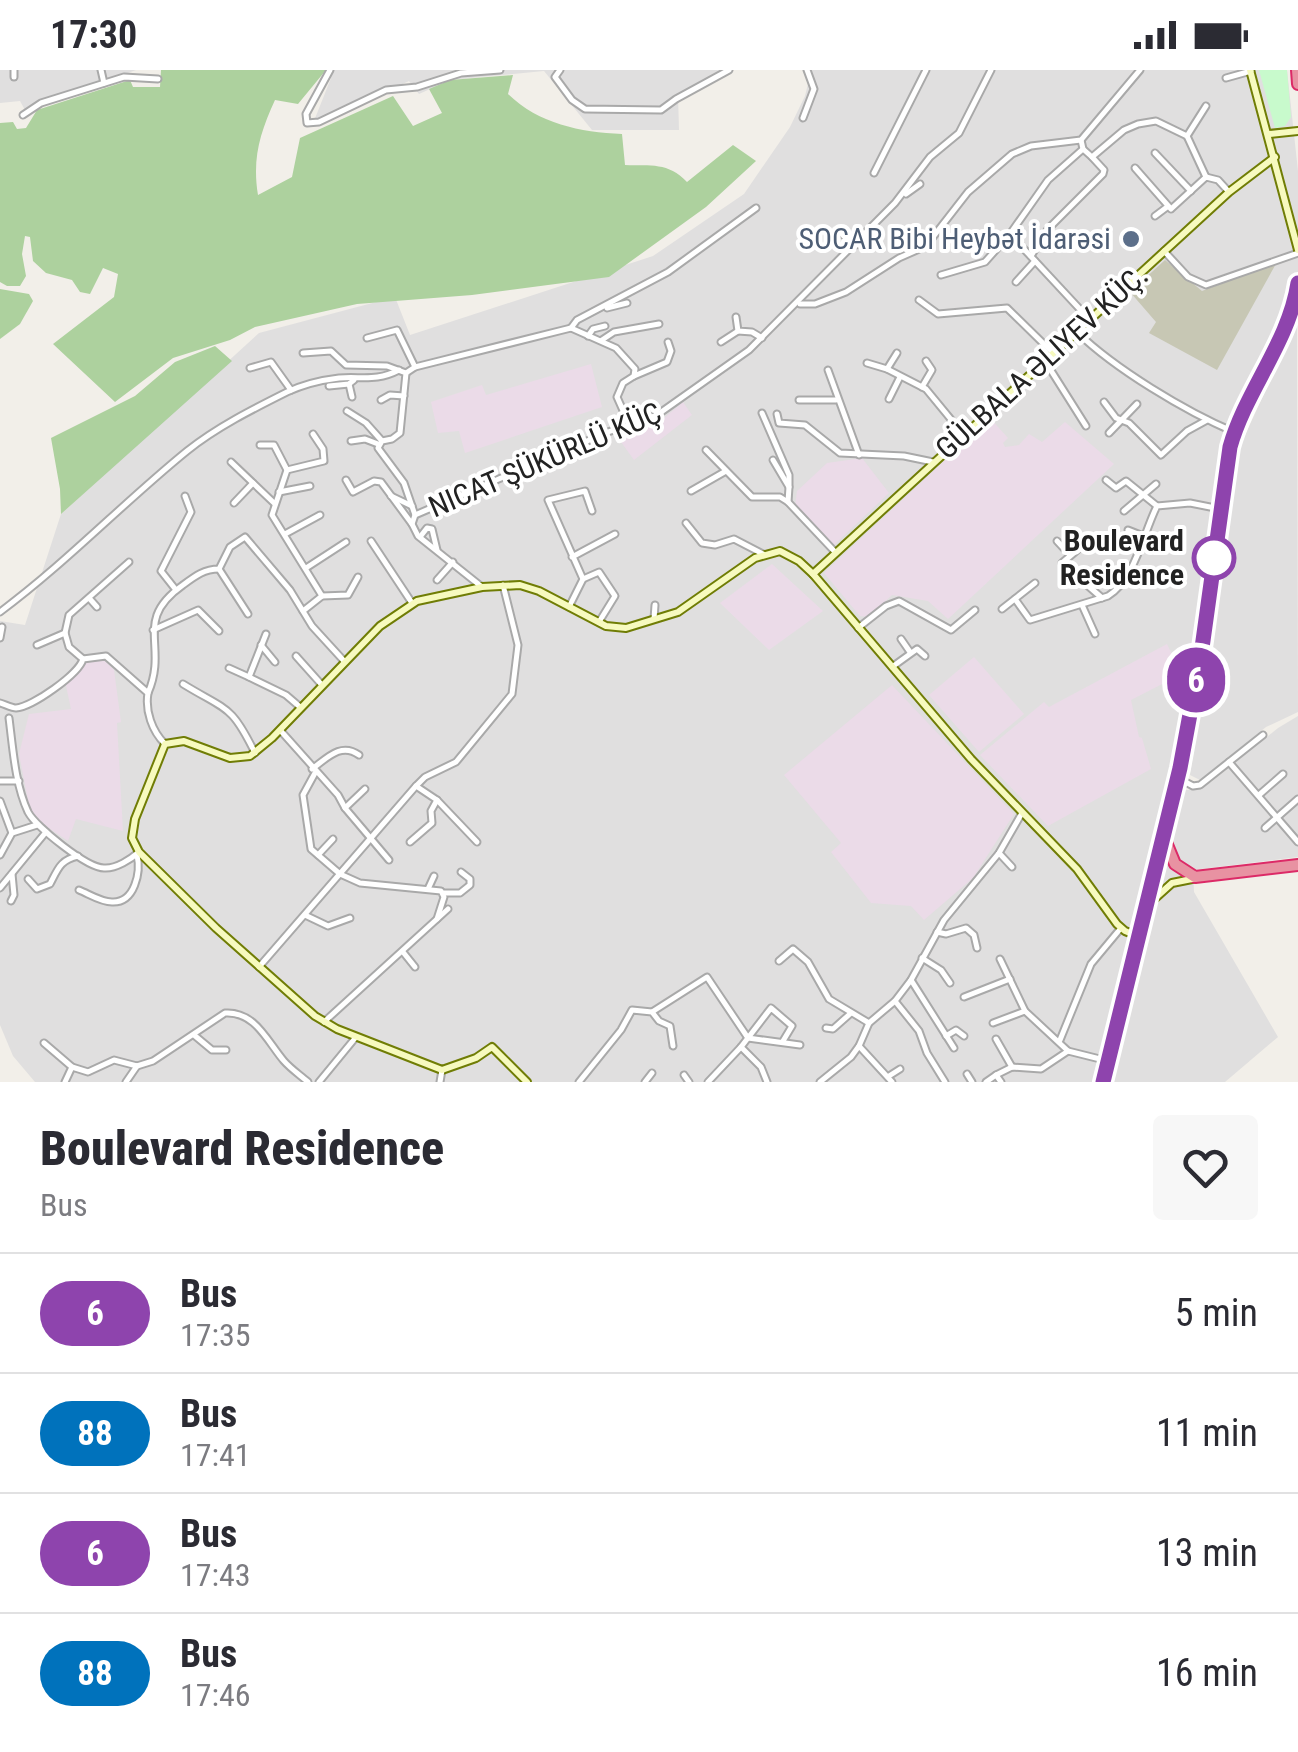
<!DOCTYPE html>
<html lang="en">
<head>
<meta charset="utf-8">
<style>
  body { margin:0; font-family:"Roboto Condensed",sans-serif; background:#f7f7f7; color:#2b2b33; height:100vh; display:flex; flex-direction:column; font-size:38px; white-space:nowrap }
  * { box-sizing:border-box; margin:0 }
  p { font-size:32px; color:#7c7c81 }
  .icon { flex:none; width:55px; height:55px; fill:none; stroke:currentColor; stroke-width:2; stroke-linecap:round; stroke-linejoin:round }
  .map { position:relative; height:1012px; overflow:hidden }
  .panel { display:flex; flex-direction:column; background:#fff; flex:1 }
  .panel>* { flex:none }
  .badge { padding:0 20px; border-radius:32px; font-size:35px; line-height:65px }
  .map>.badge { position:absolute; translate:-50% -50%; box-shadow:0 0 0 5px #fff }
  .round { display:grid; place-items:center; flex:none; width:105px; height:105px; border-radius:10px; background:#f7f7f7 }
  .head { display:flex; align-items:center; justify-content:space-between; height:170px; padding:0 40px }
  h1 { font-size:48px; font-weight:800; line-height:75px }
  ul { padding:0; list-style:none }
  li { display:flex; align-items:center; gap:30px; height:120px; padding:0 40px; border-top:2px solid #e1e1e2 }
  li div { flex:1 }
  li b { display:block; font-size:38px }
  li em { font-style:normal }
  li .badge { min-width:110px; font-weight:700; text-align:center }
  .status { display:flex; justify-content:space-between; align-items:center; height:70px; padding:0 50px; background:#fff; direction:ltr }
  .status svg { height:28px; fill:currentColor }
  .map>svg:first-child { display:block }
</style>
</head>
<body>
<div class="status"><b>17:30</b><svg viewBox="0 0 49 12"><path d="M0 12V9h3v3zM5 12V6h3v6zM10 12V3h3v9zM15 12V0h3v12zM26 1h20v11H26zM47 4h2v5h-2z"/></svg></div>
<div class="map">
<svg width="1298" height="1012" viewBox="0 0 1298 1012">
  <rect width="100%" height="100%" fill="#f2efe9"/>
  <g fill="#e0dfdf">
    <polygon points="0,0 136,0 25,40 20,31 0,33"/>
    <polygon points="328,0 723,0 698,17 678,25 679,60 592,60 544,1 450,10 419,24 409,11 312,56 331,8"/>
    <polygon points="805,0 1287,0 1298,101 1298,205 1222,374 1198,552 1168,719 1188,720 1211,712 1278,658 1298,646 1298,787 1193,800 1194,822 1278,967 1225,1012 35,1012 13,986 0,955 0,551 25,555 61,444 259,263 395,227 410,265 653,186 744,124 790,57 805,26 809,10"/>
    <polygon points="1297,252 1298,642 1266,657 1200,710 1190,705 1240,376"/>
  </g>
  <g fill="#ebdbe8">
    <polygon points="591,294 602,337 465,383 459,361 438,363 431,332 482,315 486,325"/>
    <polygon points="683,332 692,345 634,390 616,365 639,354 645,358 660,347 664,348"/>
    <polygon points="990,348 1008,368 1003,373 1005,377 1019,375 1029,364 1042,372 1065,352 1114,394 948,549 928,531 892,525 868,547 860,546 824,503"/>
    <polygon points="862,388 889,423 833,476 795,437 797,421 827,393"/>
    <polygon points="772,494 823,541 769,580 720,533"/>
    <polygon points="1167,574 1176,593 1165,599 1170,610 1131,630 1139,667 1142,668 1151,699 1048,756 980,685 1044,632 1049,637"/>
    <polygon points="974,587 1024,644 979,682 929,625"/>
    <polygon points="104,590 114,600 121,652 117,653 123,761 76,749 68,771 38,751 30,741 19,684 29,644 71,639 65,611 78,604 85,593"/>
    <polygon points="892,615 1014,744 973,808 924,850 911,836 871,833 831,782 841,773 784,705"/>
  </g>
  <polygon fill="#c7c7b4" points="1165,190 1202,221 1277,192 1217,300 1149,263 1156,252 1130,222"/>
  <g fill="#add19e">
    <path d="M161 0H326L298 34 275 30C260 63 252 88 258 125L292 107 300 68 393 26 413 56 442 43 429 19 450 10 513 5 508 24C539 54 580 62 622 64L625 95C651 96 668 92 687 112L733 75 756 91 706 137 609 207 472 225 357 234 255 257 230 270 173 288 115 332 53 274 114 227 118 204 103 198 90 224 80 222 72 210 46 203 33 191 30 167 25 166 22 184 26 206 20 216H7L0 212V53L13 52 17 59 26 58 37 40 130 10 133 17H160Z"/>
    <polygon points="0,219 29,224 33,231 20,254 0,269"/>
    <polygon points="215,276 232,291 61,444 60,419 51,368 135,326 175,292"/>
  </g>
  <polygon fill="#c8facc" points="1259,0 1287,0 1291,47 1285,56 1275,58"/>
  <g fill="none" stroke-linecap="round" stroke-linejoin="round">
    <g stroke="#a9a9a9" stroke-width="9">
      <g id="street">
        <polyline points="14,0 14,7"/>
        <polyline points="101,0 104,13"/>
        <polyline points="330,0 306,44 307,53 319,52 386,20 417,17 461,3 500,0"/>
        <polyline points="560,0 555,7 572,30 585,39 661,40 676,29 729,0"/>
        <polyline points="1226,8 1251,1"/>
        <polyline points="23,45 41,33 124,7 158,9"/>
        <polyline points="803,48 814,19 807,0"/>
        <polyline points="1083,79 1092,87 1124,60 1138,54 1156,51 1187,66"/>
        <polyline points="1155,83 1191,121"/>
        <polyline points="1135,98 1171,139 1206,107 1218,110 1229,122"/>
        <polyline points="874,103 926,0"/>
        <polyline points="1206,107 1187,66 1206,36"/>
        <polyline points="906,124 920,114"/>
        <polyline points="1155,146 1167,137"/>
        <polyline points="837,160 856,175"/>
        <polyline points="1010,164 1089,249"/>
        <polyline points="1164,181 1188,207 1206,215 1298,183"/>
        <polyline points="1031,186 1048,159 1103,104 1104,100 1092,87"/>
        <polyline points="941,205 985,192 1010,164 1048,110 1083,79 1081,70"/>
        <polyline points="1016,212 1035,191"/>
        <polyline points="919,230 938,244 1007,238 1053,283"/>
        <polyline points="800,234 815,234 846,222 899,188 926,176 968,122 1012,84 1031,76 1081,70 1140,0"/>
        <polyline points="607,238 627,233"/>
        <polyline points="736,247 738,261 752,262 762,268"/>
        <polyline points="571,258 577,250 668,202 756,138"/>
        <path d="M1077 262C1115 299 1185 341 1234 362"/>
        <polyline points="588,266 593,259 605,256"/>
        <polyline points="367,268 397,260 415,297"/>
        <polyline points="602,270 614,262 659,254"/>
        <polyline points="721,272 738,261"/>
        <polyline points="303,283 331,281 346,295 387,296 406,303 400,363 392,369 382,371 378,378 404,413 415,445"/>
        <polyline points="1045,291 1086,356"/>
        <polyline points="867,293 887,299 926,319 963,364"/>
        <polyline points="250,298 271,292 291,320"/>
        <polyline points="887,299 897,283"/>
        <polyline points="828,300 859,385"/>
        <polyline points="406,303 415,297 571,258 616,278 635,299 634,306 623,313 617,327 629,354"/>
        <polyline points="634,306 667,292 671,281 668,272"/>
        <polyline points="349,314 352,327"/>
        <polyline points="329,316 349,314 354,310"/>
        <polyline points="922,317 932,300 926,291"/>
        <polyline points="889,329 900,307"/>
        <polyline points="381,330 390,325 404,326"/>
        <polyline points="799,330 836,330"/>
        <polyline points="1104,332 1116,348 1129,353 1161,385 1187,361 1207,350"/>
        <polyline points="347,341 366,353 382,371"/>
        <polyline points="762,343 789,405 789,417"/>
        <polyline points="777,344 779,353 805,355 840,383 904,386 933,392"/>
        <polyline points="1109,363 1137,334"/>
        <polyline points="313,364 323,379 324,391 287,400 272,445 322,526"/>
        <polyline points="351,371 365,369 378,374"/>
        <polyline points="260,375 274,375 287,400"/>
        <polyline points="706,380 752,427 780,427 788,432 836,483"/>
        <polyline points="773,390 789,417 788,432"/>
        <polyline points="231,392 274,433"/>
        <polyline points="346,410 353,422 374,411 381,412 412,454"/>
        <polyline points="1106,410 1116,418 1126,411 1157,436"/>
        <polyline points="691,421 726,401"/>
        <polyline points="279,422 310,416"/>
        <polyline points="391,426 412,436"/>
        <polyline points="234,433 253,413"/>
        <polyline points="1124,441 1156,414"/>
        <polyline points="686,453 702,473 715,475 734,469 763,484"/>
        <polyline points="1128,460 1166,475"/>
        <polyline points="285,464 320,445"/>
        <polyline points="420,467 427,458 432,459 437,480"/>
        <polyline points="1090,469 1062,493 1102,528"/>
        <polyline points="371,471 412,533"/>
        <polyline points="1057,471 1070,485"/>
        <polyline points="572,487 615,464"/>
        <polyline points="306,498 346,472"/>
        <polyline points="219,499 248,544"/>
        <polyline points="1129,501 1149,510"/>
        <polyline points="583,509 599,502 615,526 599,552"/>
        <polyline points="437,510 453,492"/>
        <polyline points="482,517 418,466 412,454 415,445 608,362 657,345 749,280 895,133 930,87 959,63 991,0"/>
        <polyline points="176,520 161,501 191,442 185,426"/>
        <polyline points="89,528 97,537"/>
        <path d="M1015 529 1030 550 1108 526C1135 509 1143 464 1157 436L1190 433 1220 439"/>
        <polyline points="1082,535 1095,564"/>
        <polyline points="569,537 583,509 548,430 585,421 592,441"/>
        <polyline points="1002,539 1035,513"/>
        <polyline points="303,541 322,526 348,525 358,507"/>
        <path d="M0 542C66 493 123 433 187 381 217 357 253 339 287 322 302 315 322 310 339 308 361 306 376 312 399 300"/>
        <polyline points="654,549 655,535"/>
        <polyline points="858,558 886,536 899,531 951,560 975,540"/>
        <polyline points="153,560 198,540 219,561"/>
        <polyline points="266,564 249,607 286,625 300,637"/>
        <polyline points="0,568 2,557"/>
        <polyline points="901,569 910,582"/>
        <polyline points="37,575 65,563"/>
        <polyline points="261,575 275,592"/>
        <polyline points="296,586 321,614"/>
        <polyline points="83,589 69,577 65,563 69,545 129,492"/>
        <polyline points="892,597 917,579 925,586"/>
        <polyline points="229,598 249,607"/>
        <path d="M183 614C227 641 231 634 255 683"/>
        <path d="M148 623C169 575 132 551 183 515 195 506 204 499 219 499L230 477 245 467 290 520 312 556 344 591"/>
        <path d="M0 633C4 634 12 638 16 638 32 637 79 604 83 589L106 586 148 623C145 641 152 661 165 674"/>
        <path d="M9 648C13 679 15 714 28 742 36 757 87 798 104 798 116 799 131 789 139 782"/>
        <polyline points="280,660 338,725 345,738"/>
        <polyline points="1229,692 1298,772"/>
        <path d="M312 699C327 688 341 672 359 685"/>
        <polyline points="315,703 303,725 311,779 340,804 360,813 441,821 444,827 437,849"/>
        <polyline points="1178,708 1193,716 1200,715 1263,665"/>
        <polyline points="0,711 19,711"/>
        <polyline points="416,716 437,730 477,772"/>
        <polyline points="365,719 345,738 389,790"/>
        <polyline points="1259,725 1283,704"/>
        <polyline points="0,731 12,763"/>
        <polyline points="1265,758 1298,729"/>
        <polyline points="410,772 432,753 431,741 437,730"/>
        <polyline points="999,783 1012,797"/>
        <polyline points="0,785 12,763 37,755"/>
        <polyline points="318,785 333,769"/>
        <path d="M28 809 37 819 50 814C58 799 60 790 78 786"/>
        <polyline points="0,818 46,762"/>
        <polyline points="428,819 434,806"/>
        <path d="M79 820C89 824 101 832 112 832 135 833 141 802 137 785"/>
        <polyline points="444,823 460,823 470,815 470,809 461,802"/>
        <polyline points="11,831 14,825 12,804"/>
        <polyline points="307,846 328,856 350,848"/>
        <polyline points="937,862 946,864 966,858 974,865 977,878"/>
        <polyline points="403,882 415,897"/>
        <polyline points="922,888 941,900 950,913"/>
        <polyline points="1000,889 1025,941 1068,981"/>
        <polyline points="779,891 793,879 808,892 829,929 869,953"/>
        <polyline points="259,897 416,716 425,707 456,692 512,624 518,575 503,515"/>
        <polyline points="911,910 954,978"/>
        <polyline points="964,927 1010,909"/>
        <polyline points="895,931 919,961 927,983 945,1012"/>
        <polyline points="652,942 707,907 748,968 800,975"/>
        <polyline points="324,952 448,839"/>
        <polyline points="993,953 1025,941"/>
        <polyline points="826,958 833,959 851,943"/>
        <polyline points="194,965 212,980 226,980"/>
        <polyline points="946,966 956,960 964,966"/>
        <polyline points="996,969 1012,997"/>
        <polyline points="1060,970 1091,894 1121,858"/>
        <path d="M44 973 72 997 88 1002 114 990 137 996 153 991 225 943C255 941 267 971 284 991 291 999 300 1005 308 1012"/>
        <polyline points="859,976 892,1012"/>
        <polyline points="741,977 761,997 767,1012"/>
        <polyline points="967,1004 972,1012"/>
        <polyline points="684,1005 689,1012"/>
        <polyline points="889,1006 900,999"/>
        <polyline points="65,1012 72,997"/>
        <polyline points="126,1012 137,996"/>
        <polyline points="319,1012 356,967"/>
        <polyline points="440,1012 442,1000"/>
        <polyline points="579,1012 621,960 632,940 652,942 659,951 670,956 673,976"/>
        <polyline points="645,1012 652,1003"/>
        <polyline points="708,1012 741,977 771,938 792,956 783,971"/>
        <polyline points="820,1012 851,987 859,976 869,953 895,931 911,910 944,850 999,783 1022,743"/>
        <polyline points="986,1012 996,1005"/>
        <polyline points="1001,1012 996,1005 1012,997 1041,999 1068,981 1108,991"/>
      </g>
    </g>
    <g stroke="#707d05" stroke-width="10">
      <g id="secondary">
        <polyline points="1250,0 1298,180"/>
        <polyline points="1269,64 1298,61"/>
        <polyline points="1294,231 1298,212"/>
        <polyline points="813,504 1229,122 1275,87"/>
        <polyline points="1152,831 1172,813 1197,808"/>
        <polyline points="527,1012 492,977 476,988 442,1000 337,959 315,946 216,858 139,782 132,768 135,749 165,674 184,671 230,688 250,686 272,668 380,556 417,531 482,517 520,515 539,521 606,556 626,558 678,542 755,488 780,481 799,491 813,504 971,689 1077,799 1117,854 1125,861 1140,867"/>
        <polyline points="1103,1012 1163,771"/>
      </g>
    </g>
    <g stroke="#dc2a67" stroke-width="14">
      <g id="highway">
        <polyline points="1297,0 1298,14"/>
        <polyline points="1298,230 1238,350 1229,377 1201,585 1165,770 1175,794 1195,807 1298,795"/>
      </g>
    </g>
    <use href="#street" stroke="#fff" stroke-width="5"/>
    <use href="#secondary" stroke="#f7fabf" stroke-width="6"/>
    <use href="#highway" stroke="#e892a2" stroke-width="10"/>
  </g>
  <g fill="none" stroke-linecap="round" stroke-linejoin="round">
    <g stroke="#fff" stroke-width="22">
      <path id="line" d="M1103 1012 1180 698 1201 585 1230 377C1246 320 1289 272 1298 213"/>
    </g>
    <use href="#line" stroke="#8e44ad" stroke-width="15"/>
  </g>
  <circle fill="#5c6f8a" stroke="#fff" stroke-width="4" cx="1131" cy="169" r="10"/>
  <circle fill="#fff" stroke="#8e44ad" stroke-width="5" cx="1214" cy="488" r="20"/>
  <g text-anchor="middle" stroke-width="8" stroke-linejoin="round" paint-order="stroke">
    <g font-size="30" fill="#4e5e75" stroke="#fff" text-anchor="end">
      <text x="1111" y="179">SOCAR Bibi Heybət İdarəsi</text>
    </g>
    <g font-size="30" fill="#222" stroke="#fff">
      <text transform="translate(1042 292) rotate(-42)" y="10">GÜLBALA ƏLIYEV KÜÇ.</text>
      <text transform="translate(545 390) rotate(-23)" y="10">NICAT ŞÜKÜRLÜ KÜÇ</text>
    </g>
    <g font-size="30" font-weight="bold" fill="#222" stroke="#fff" text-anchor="end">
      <text x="1184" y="481">Boulevard<tspan x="1184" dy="34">Residence</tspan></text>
    </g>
  </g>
</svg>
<b class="badge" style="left:1196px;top:610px;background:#8e44ad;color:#fff">6</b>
</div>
<section class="panel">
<div class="head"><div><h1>Boulevard Residence</h1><p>Bus</p></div><a class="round"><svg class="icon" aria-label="heart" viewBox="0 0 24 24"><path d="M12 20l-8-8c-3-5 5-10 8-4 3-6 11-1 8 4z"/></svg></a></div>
<ul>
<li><span class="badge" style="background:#8e44ad;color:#fff">6</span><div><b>Bus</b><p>17:35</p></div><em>5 min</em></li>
<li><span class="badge" style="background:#0072bc;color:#fff">88</span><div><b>Bus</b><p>17:41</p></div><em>11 min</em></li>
<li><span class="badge" style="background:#8e44ad;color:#fff">6</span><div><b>Bus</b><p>17:43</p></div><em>13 min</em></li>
<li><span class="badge" style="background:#0072bc;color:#fff">88</span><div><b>Bus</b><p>17:46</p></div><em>16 min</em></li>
</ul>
</section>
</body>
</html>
